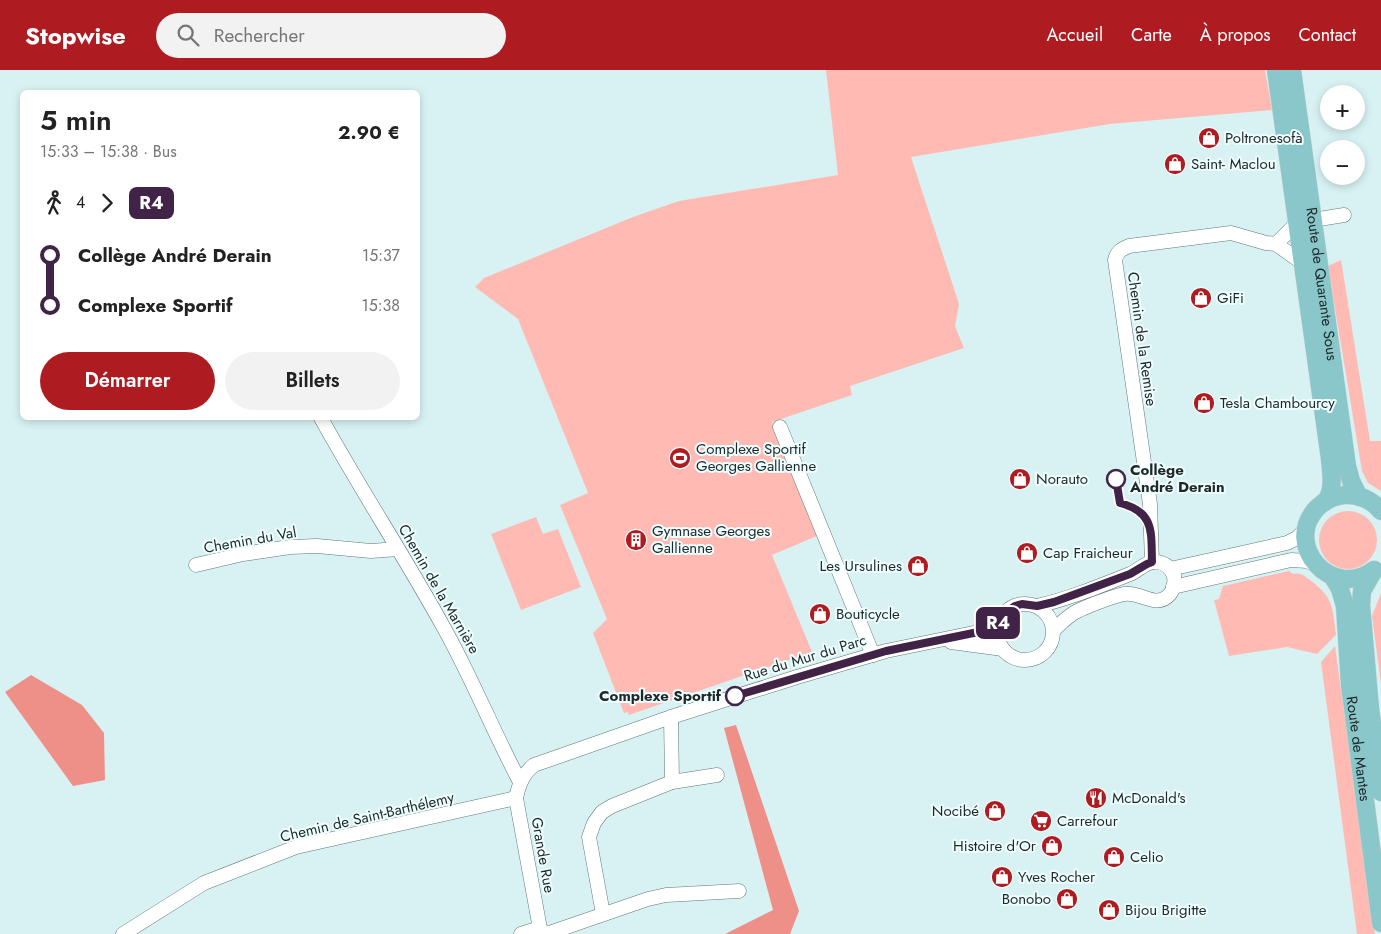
<!DOCTYPE html>
<html lang="fr">
<head>
<meta charset="utf-8">
<style>
  body { margin:0; font-family:Jost,sans-serif; background:#f2f2f2; color:#222; height:100vh; display:flex; flex-direction:column; font-size:19px; white-space:nowrap }
  * { box-sizing:border-box; margin:0 }
  p { font-size:16px; color:#767676 }
  .icon { flex:none; width:28px; height:28px; fill:none; stroke:currentColor; stroke-width:2; stroke-linecap:round; stroke-linejoin:round }
  .map { position:relative; flex:1; overflow:hidden }
  .side { position:absolute; left:20px; top:20px; width:400px; height:330px; display:flex; flex-direction:column; background:#fff; border-radius:8px; box-shadow:0 2px 8px #0003 }
  .side>* { flex:none }
  .badge { padding:0 10px; border-radius:8px; font-size:18px; line-height:32px }
  .tools { position:absolute; left:1320px; top:15px; display:grid; gap:10px }
  .tools a { display:grid; place-items:center; width:45px; height:45px; border-radius:50%; background:#fff; box-shadow:0 2px 8px #0003; font-size:25px }
  .map>.badge { position:absolute; translate:-50% -50%; box-shadow:0 0 0 2px #fff }
  .legs { display:flex; align-items:center; gap:8px; height:55px; padding:0 20px; font-size:16px }
  .legs p { margin-inline-start:auto }
  .summary { display:flex; align-items:center; justify-content:space-between; height:85px; padding:0 20px }
  h1 { font-size:28px; font-weight:600; line-height:38px }
  .action { display:flex; gap:10px; margin-top:auto; padding:10px 20px }
  .action a { flex:1; height:58px; border-radius:30px; background:#ae1c21; color:#fff; font-size:20px; font-weight:600; line-height:58px; text-align:center }
  .action a+a { background:#f2f2f2; color:#222 }
  ul { padding:0 20px; list-style:none }
  li { display:flex; align-items:center; gap:18px; height:50px; font-size:19px }
  li i { display:grid; place-items:center; width:8px; height:100%; margin:0 6px; background:currentColor }
  li i::after { content:''; width:12px; height:12px; margin:-6px; border:4px solid; border-radius:50%; background:#fff }
  li p { margin-inline-start:auto }
  li:first-child i { background:linear-gradient(#0000 50%,currentColor 0) }
  li:last-child i { background:linear-gradient(currentColor 50%,#0000 0) }
  header { display:flex; align-items:center; gap:30px; box-sizing:border-box; height:70px; padding:0 25px; background:#ae1c21; color:#fff }
  header strong { font-size:24px }
  nav { display:flex; gap:28px; margin-inline-start:auto; font-size:18px }
  .search { width:350px; height:45px; background:#f2f2f2; display:flex; align-items:center; gap:12px; box-sizing:border-box; padding:0 18px; border-radius:28px; color:#767676; font-size:19px }
  .map>svg:first-child { display:block }
</style>
</head>
<body>
<header>
<strong>Stopwise</strong>
<div class="search"><svg class="icon" aria-label="search" viewBox="0 0 24 24"><circle cx="10" cy="10" r="6"/><path d="M15 15l6 6"/></svg>Rechercher</div>
<nav><a>Accueil</a><a>Carte</a><a>À propos</a><a>Contact</a></nav>
</header>
<div class="map">
<svg width="1381" height="864" viewBox="0 0 1381 864">
  <rect width="100%" height="100%" fill="#d8f2f3"/>
  <g fill="#ffbab3">
    <polygon points="826,0 1265,0 1272,40 1110,54 911,87 959,234 955,256 964,278 850,316 852,325 772,352 817,466 772,485 812,582 629,645 628,642 624,643 593,563 607,549 560,435 588,423 518,249 475,217 484,208 633,147 679,131 838,105"/>
    <polygon points="1341,190 1370,371 1381,371 1381,421 1368,413 1362,401 1328,196"/>
    <circle cx="1348" cy="470" r="29"/>
    <polygon points="536,447 543,464 558,459 581,517 521,540 491,464"/>
    <path d="M1289 501 1293 504C1300 502 1305 506 1310 510 1334 528 1332 537 1336 565L1317 584 1287 577 1229 586 1214 530 1219 529 1223 516Z"/>
    <polygon points="1381,523 1381,614 1372,546"/>
    <polygon points="1335,576 1375,864 1357,864 1321,592"/>
  </g>
  <g fill="#ee9088">
    <polygon points="31,605 82,635 104,663 105,710 73,716 5,622"/>
    <polygon points="736,655 799,841 790,864 725,864 773,840 724,658"/>
  </g>
  <g fill="none" stroke-linecap="round" stroke-linejoin="round">
    <g stroke="#607778" stroke-width="15">
      <g id="minor">
        <polyline points="1313,150 1344,145"/>
        <polyline points="1276,174 1297,153"/>
        <path d="M321 348C360 419 405 487 444 558 472 608 493 661 520 712"/>
        <polyline points="780,357 873,585"/>
        <path d="M1152 492 1150 434 1115 190C1117 181 1122 179 1129 176L1231 163 1266 173 1276 174 1304 194"/>
        <polyline points="196,495 243,484 290,477 317,476 371,481 398,479"/>
        <polyline points="1170,499 1287,473 1297,468 1306,459"/>
        <polyline points="1173,517 1291,490 1307,491 1316,495"/>
        <circle cx="1025" cy="562" r="28"/>
        <path d="M1037 536C1068 529 1100 516 1130 504 1138 501 1144 493 1153 492 1163 491 1171 497 1174 506 1175 512 1174 519 1170 524 1156 540 1141 521 1124 524 1114 526 1078 539 1071 545 1065 549 1059 555 1054 560"/>
        <polyline points="951,572 1003,579"/>
        <polyline points="671,647 672,712"/>
        <polyline points="603,844 589,767 594,753 602,742 612,736 672,712 717,705"/>
        <polyline points="123,864 204,813 296,777 516,728"/>
        <polyline points="521,864 540,858"/>
        <path d="M541 864 516 728C519 714 523 704 534 695L671 647 797 607 886 581 988 560 999 552"/>
        <polyline points="546,864 648,829 666,825 739,821"/>
      </g>
    </g>
    <g stroke="#d2d4d4" stroke-width="19">
      <g id="major">
        <path d="M1276 0 1330 389C1331 402 1335 421 1325 432"/>
        <path id="s1" d="M1292 0 1347 396 1351 411 1359 427"/>
        <polyline points="1374,500 1362,521 1361,535 1370,638 1381,722"/>
        <path d="M1374 500C1332 531 1282 475 1317 438 1324 431 1334 426 1344 425 1359 424 1372 430 1381 441"/>
        <path id="s2" d="M1333 507 1340 519 1345 536 1350 615 1381 853"/>
      </g>
    </g>
    <use href="#minor" stroke="#fff" stroke-width="14"/>
    <use href="#major" stroke="#89c7ca" stroke-width="18"/>
  </g>
  <g fill="none" stroke-linecap="round" stroke-linejoin="round">
    <g stroke="#fff" stroke-width="11">
      <path id="line-1" d="M735 626 886 581 988 560 999 552 1003 545 1015 536 1022 534 1037 536 1054 532 1130 504 1147 494 1152 492C1151 462 1155 442 1120 433L1116 409"/>
    </g>
    <use href="#line-1" stroke="#402347" stroke-width="8"/>
  </g>
  <defs>
    <g id="shop-disc" transform="scale(1.125)"><circle r="9.5" fill="#ae1c21" stroke="#eefdfe"/><path d="M-5-2.5h2.3a2.7 3.5 0 0 1 5.4 0H5L5.5 6h-11ZM-1.5-2.5h3a1.5 2.3 0 0 0-3 0Z" fill="#fff"/></g>
    <g id="stadium-disc" transform="scale(1.125)"><circle r="9.5" fill="#ae1c21" stroke="#eefdfe"/><path d="M0-5a6.5 5 0 1 0 0 10a6.5 5 0 1 0 0-10ZM-3.5-1.8h7v3.6h-7Z" fill="#fff"/></g>
    <g id="building-disc" transform="scale(1.125)"><circle r="9.5" fill="#ae1c21" stroke="#eefdfe"/><path d="M-4-6H4V6H1V3H-1V6H-4ZM-2.5-4.3h1.7v1.8h-1.7ZM.8-4.3h1.7v1.8H.8ZM-2.5-1h1.7V.8h-1.7ZM.8-1h1.7V.8H.8Z" fill="#fff"/></g>
    <g id="restaurant-disc" transform="scale(1.125)"><circle r="9.5" fill="#ae1c21" stroke="#eefdfe"/><path d="M-5-6h1v4h1v-4h1v4h1v-4h1v5L-1.5 .5V6h-2V.5L-5-1ZM5-6V6H3V1.5H1.5Q1.5-4 5-6Z" fill="#fff"/></g>
    <g id="supermarket-disc" transform="scale(1.125)"><circle r="9.5" fill="#ae1c21" stroke="#eefdfe"/><path d="M-6-5.5h2.5l.6 2H6L4.5 2H-2.5L-4.4-4H-6ZM-1.5 3.2a1.3 1.3 0 1 0 .1 0ZM3 3.2a1.3 1.3 0 1 0 .1 0Z" fill="#fff"/></g>
  </defs>
  <g fill-rule="evenodd">
    <use href="#shop-disc" x="1209" y="68"/>
    <use href="#shop-disc" x="1175" y="94"/>
    <use href="#shop-disc" x="1201" y="228"/>
    <use href="#shop-disc" x="1204" y="333"/>
    <use href="#stadium-disc" x="680" y="388"/>
    <use href="#shop-disc" x="1020" y="409"/>
    <use href="#building-disc" x="636" y="470"/>
    <use href="#shop-disc" x="1027" y="483"/>
    <use href="#shop-disc" x="918" y="496"/>
    <use href="#shop-disc" x="820" y="544"/>
    <use href="#restaurant-disc" x="1096" y="728"/>
    <use href="#shop-disc" x="995" y="741"/>
    <use href="#supermarket-disc" x="1041" y="751"/>
    <use href="#shop-disc" x="1052" y="776"/>
    <use href="#shop-disc" x="1114" y="787"/>
    <use href="#shop-disc" x="1002" y="807"/>
    <use href="#shop-disc" x="1067" y="829"/>
    <use href="#shop-disc" x="1109" y="840"/>
  </g>
  <g fill="#fff" stroke="#402347" stroke-width="2.5">
    <circle cx="1116" cy="409" r="9"/>
    <circle cx="735" cy="626" r="9"/>
  </g>
  <g text-anchor="middle" stroke-width="4" stroke-linejoin="round" paint-order="stroke">
    <g font-size="15" fill="#1e2828" stroke="#eefdfe" text-anchor="start">
      <text x="1225" y="73">Poltronesofà</text>
      <text x="1191" y="99">Saint- Maclou</text>
      <text x="1217" y="233">GiFi</text>
      <text x="1220" y="338">Tesla Chambourcy</text>
      <text x="696" y="384">Complexe Sportif<tspan x="696" dy="17">Georges Gallienne</tspan></text>
      <text x="1036" y="414">Norauto</text>
      <text x="652" y="466">Gymnase Georges<tspan x="652" dy="17">Gallienne</tspan></text>
      <text x="1043" y="488">Cap Fraicheur</text>
      <text x="902" y="501" text-anchor="end">Les Ursulines</text>
      <text x="836" y="549">Bouticycle</text>
      <text x="1112" y="733">McDonald's</text>
      <text x="979" y="746" text-anchor="end">Nocibé</text>
      <text x="1057" y="756">Carrefour</text>
      <text x="1036" y="781" text-anchor="end">Histoire d'Or</text>
      <text x="1130" y="792">Celio</text>
      <text x="1018" y="812">Yves Rocher</text>
      <text x="1051" y="834" text-anchor="end">Bonobo</text>
      <text x="1125" y="845">Bijou Brigitte</text>
    </g>
    <g font-size="15" fill="#1e2828" stroke="#eefdfe">
      <text dy="5" stroke="none"><textPath href="#s1" startOffset="216">Route de Quarante Sous</textPath></text>
      <text transform="translate(1142 269) rotate(82)" y="5">Chemin de la Remise</text>
      <text transform="translate(250 470) rotate(-10)" y="5">Chemin du Val</text>
      <text transform="translate(439 519) rotate(60)" y="5">Chemin de la Marnière</text>
      <text transform="translate(805 588) rotate(-17)" y="5">Rue du Mur du Parc</text>
      <text dy="5" stroke="none"><textPath href="#s2" startOffset="175">Route de Mantes</textPath></text>
      <text transform="translate(367 747) rotate(-13)" y="5">Chemin de Saint-Barthélemy</text>
      <text transform="translate(543 785) rotate(80)" y="5">Grande Rue</text>
    </g>
    <g font-size="15" font-weight="bold" fill="#1e2828" stroke="#eefdfe" text-anchor="start">
      <text x="1130" y="405">Collège<tspan x="1130" dy="17">André Derain</tspan></text>
      <text x="721" y="631" text-anchor="end">Complexe Sportif</text>
    </g>
  </g>
</svg>
<div class="tools">
<a>+</a>
<a>−</a>
</div>
<b class="badge" style="left:998px;top:553px;background:#402347;color:#fff">R4</b>
<section class="side">
<div class="summary"><div><h1>5 min</h1><p>15:33 – 15:38 · Bus</p></div><b>2.90 €</b></div>
<div class="legs"><svg class="icon" aria-label="walk" viewBox="0 0 24 24"><circle cx="13" cy="4" r="2"/><path d="M13 8l-2 6 4 7M11 14l-3 7M7 12l3-4h3l4 4"/></svg>4<svg class="icon" aria-label="forward" viewBox="0 0 24 24"><path d="M9 5l7 7-7 7"/></svg><b class="badge" style="background:#402347;color:#fff">R4</b></div>
<ul>
<li><i style="color:#402347"></i><b>Collège André Derain</b><p>15:37</p></li>
<li><i style="color:#402347"></i><b>Complexe Sportif</b><p>15:38</p></li>
</ul>
<div class="action"><a>Démarrer</a><a>Billets</a></div>
</section>
</div>
</body>
</html>
